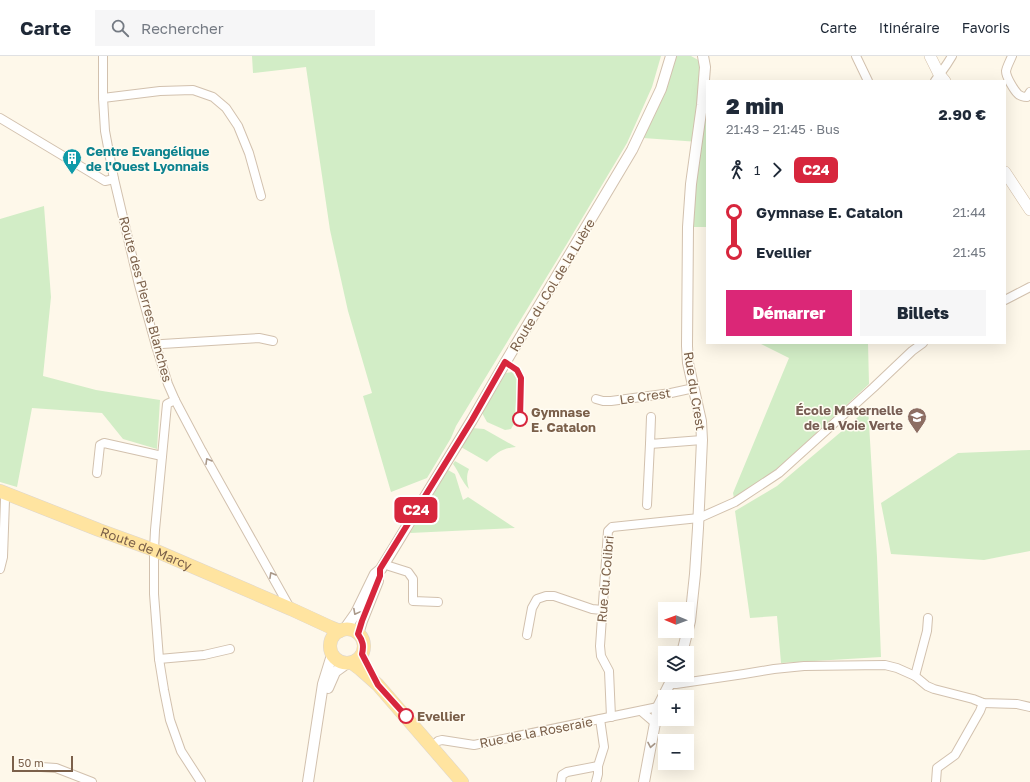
<!DOCTYPE html>
<html lang="fr">
<head>
<meta charset="utf-8">
<style>
  body { margin:0; font-family:"Golos Text",sans-serif; background:#f6f6f7; color:#1f2937; height:100vh; display:flex; flex-direction:column; font-size:15px; white-space:nowrap }
  * { box-sizing:border-box; margin:0 }
  p { font-size:13px; color:#747a83 }
  .icon { flex:none; width:22px; height:22px; fill:none; stroke:currentColor; stroke-width:2; stroke-linecap:round; stroke-linejoin:round }
  .map { position:relative; flex:1; overflow:hidden }
  .side { position:absolute; left:706px; top:24px; width:300px; height:264px; display:flex; flex-direction:column; background:#fff; border-radius:0px; box-shadow:0 4px 16px #0002 }
  .side>* { flex:none }
  .badge { padding:0 8px; border-radius:6px; font-size:14px; line-height:26px }
  .needle { width:26px; rotate:271deg }
  .fabs { position:absolute; left:658px; top:546px; display:grid; gap:8px }
  .fabs a { display:grid; place-items:center; width:36px; height:36px; border-radius:0px; background:#fff; box-shadow:0 4px 16px #0002; font-size:20px }
  .scale { position:absolute; left:12px; bottom:10px; width:61px; box-sizing:border-box; padding-left:4px; border:2px solid #7b604a; border-top:0; font-size:11px; line-height:14px; white-space:nowrap; color:#7b604a; -webkit-text-stroke:3px #fffbf1; paint-order:stroke }
  .map>.badge { position:absolute; translate:-50% -50%; box-shadow:0 0 0 2px #fff }
  .legs { display:flex; align-items:center; gap:6px; height:44px; padding:0 20px; font-size:13px }
  .legs p { margin-inline-start:auto }
  .overview { display:flex; align-items:center; justify-content:space-between; height:68px; padding:0 20px }
  h1 { font-size:22px; font-weight:800; line-height:30px }
  .primary-button { display:flex; gap:8px; margin-top:auto; padding:8px 20px }
  .primary-button a { flex:1; height:46px; border-radius:0px; background:#db2777; color:#fff; font-size:16px; font-weight:800; line-height:46px; text-align:center }
  .primary-button a+a { background:#f6f6f7; color:#1f2937 }
  ul { padding:0 20px; list-style:none }
  li { display:flex; align-items:center; gap:14px; height:40px; font-size:15px }
  li i { display:grid; place-items:center; width:6px; height:100%; margin:0 5px; background:currentColor }
  li i::after { content:''; width:10px; height:10px; margin:-5px; border:3px solid; border-radius:50%; background:#fff }
  li p { margin-inline-start:auto }
  li:first-child i { background:linear-gradient(#0000 50%,currentColor 0) }
  li:last-child i { background:linear-gradient(currentColor 50%,#0000 0) }
  header { display:flex; align-items:center; gap:24px; box-sizing:border-box; height:56px; padding:0 20px; background:#fff; border-bottom:1px solid #e0e1e3 }
  header strong { font-size:19px }
  nav { display:flex; gap:22px; margin-inline-start:auto; font-size:14px }
  .search { width:280px; height:36px; background:#f6f6f7; display:flex; align-items:center; gap:10px; box-sizing:border-box; padding:0 14px; border-radius:0px; color:#747a83; font-size:15px }
  .map>svg:first-child { display:block }
</style>
</head>
<body>
<header>
<strong>Carte</strong>
<div class="search"><svg class="icon" aria-label="search" viewBox="0 0 24 24"><circle cx="10" cy="10" r="6"/><path d="M15 15l6 6"/></svg>Rechercher</div>
<nav><a>Carte</a><a>Itinéraire</a><a>Favoris</a></nav>
</header>
<div class="map">
<svg width="1030" height="726" viewBox="0 0 1030 726">
  <rect width="100%" height="100%" fill="#fef8ea"/>
  <g fill="#d2edc6">
    <polygon points="252,0 661,0 652,31 627,87 568,186 456,370 451,382 427,422 391,436 363,340 372,337 348,255 330,174 306,11 253,17"/>
    <polygon points="676,0 691,0 700,5 699,55 707,56 707,171 690,171 699,86 643,82"/>
    <polygon points="44,150 51,241 43,320 96,334 160,344 157,393 123,383 102,357 32,352 17,431 0,426 0,163"/>
    <polygon points="759,287 868,287 869,328 776,414 734,442 733,437 789,302"/>
    <polygon points="512,316 517,323 515,366 511,373 505,374 487,366 482,357 506,317"/>
    <polygon points="868,351 877,501 881,601 781,607 777,560 750,562 735,455 777,430 855,364"/>
    <path d="M472 372 484 373 516 391C503 392 496 397 487 406L461 391Z"/>
    <polygon points="1030,394 1030,495 984,504 891,498 881,447 958,397"/>
    <path d="M455 405 469 413C466 420 467 426 469 433 462 426 459 416 453 408Z"/>
    <polygon points="448,414 455,418 463,444 468,441 515,472 410,477"/>
  </g>
  <g fill="none" stroke-linecap="round" stroke-linejoin="round">
    <g stroke="#d2c1ae" stroke-width="10">
      <g id="minor">
        <polyline points="103,0 103,42 105,75 114,123 139,229 156,290 168,328 175,344 202,395 290,552"/>
        <polyline points="856,0 868,25"/>
        <path d="M1012 0C1010 5 1007 10 1006 15 1006 21 1014 34 1018 38 1021 41 1024 41 1027 41L1030 36"/>
        <polyline points="935,25 947,8 952,0"/>
        <polyline points="103,42 160,35 193,34 213,41 226,52 238,70 249,97 261,140"/>
        <polyline points="0,62 105,125 114,123"/>
        <polyline points="1005,244 1030,231"/>
        <polyline points="156,290 162,288 259,282 273,285"/>
        <polyline points="596,343 603,345 611,345 671,337 694,332"/>
        <polyline points="175,344 167,348 155,474 154,494 154,538 159,603 164,634 170,664 181,695 201,726"/>
        <polyline points="651,361 650,388 702,384"/>
        <polyline points="97,417 100,389 104,387 162,400"/>
        <polyline points="647,449 650,388"/>
        <polyline points="389,510 408,516 413,523 413,545 438,546"/>
        <polyline points="0,513 3,501 5,444 6,437"/>
        <polyline points="527,579 532,552 537,543 546,540 554,540 592,553 602,554"/>
        <polyline points="159,603 204,599 230,593"/>
        <polyline points="915,620 927,575 928,562"/>
        <polyline points="670,628 676,628 744,618 774,613 804,610 885,609 897,612 915,620 927,630 934,633 973,643 983,647 1017,648 1030,651"/>
        <polyline points="641,655 655,667"/>
        <polyline points="611,661 609,615 601,600 600,590 608,475 612,471 699,462 735,446 779,417 873,332 912,295 923,287"/>
        <polyline points="432,691 438,685 442,684 474,689 658,651"/>
        <polyline points="41,711 56,712 92,726"/>
        <polyline points="561,726 562,719 567,716 598,710"/>
        <polyline points="596,726 598,718 598,710 604,691 600,663"/>
        <polyline points="936,726 937,712 955,699 980,655 983,647"/>
      </g>
    </g>
    <g stroke="#d2c1ae" stroke-width="12">
      <g id="tertiary">
        <polyline points="344,574 356,557 375,518 381,513 472,364 505,307 632,94 661,33 671,0"/>
        <polyline points="358,578 362,565 378,525"/>
        <polyline points="682,597 690,565 695,518 698,472 702,384 701,365 688,307 687,290 688,171 691,128 702,49 705,11 703,0"/>
        <polyline points="328,632 335,616 346,608"/>
        <polyline points="308,726 323,628 332,599"/>
        <polyline points="644,726 658,651 674,619"/>
      </g>
    </g>
    <g stroke="#d5c2ab" stroke-width="12">
      <g id="secondary">
        <polyline points="930,0 939,18 945,25"/>
        <polyline points="1005,116 1030,154"/>
      </g>
    </g>
    <g stroke="#ddd6d0" stroke-width="14">
      <g id="primary">
        <path id="s1" d="M0 435 99 474 154 494 291 553 330 571 340 575"/>
        <circle cx="347" cy="590" r="17"/>
        <polyline points="352,607 360,613 378,629 462,726"/>
      </g>
    </g>
    <use href="#minor" stroke="#fff" stroke-width="8"/>
    <use href="#tertiary" stroke="#fff" stroke-width="10"/>
    <use href="#secondary" stroke="#fff" stroke-width="11"/>
    <use href="#primary" stroke="#ffe4a0" stroke-width="13"/>
  </g>
  <defs><path id="oneway-chevron" d="M-2-3.5L2.5 0L-2 3.5" fill="none" stroke-width="1.6" stroke-linecap="round" stroke-linejoin="round"/></defs>
  <g stroke="#a99889">
    <use href="#oneway-chevron" transform="translate(208 405) rotate(-120)"/>
    <use href="#oneway-chevron" transform="translate(272 519) rotate(-119)"/>
    <use href="#oneway-chevron" transform="translate(356 556) rotate(118)"/>
    <use href="#oneway-chevron" transform="translate(651 689) rotate(101)"/>
  </g>
  <g fill="none" stroke-linecap="round" stroke-linejoin="round">
    <g stroke="#fff" stroke-width="9">
      <path id="line-1" d="M406 660 378 629 362 598C364 590 363 585 358 578L362 565 380 520V513L472 364 505 306 517 314 521 322 520 363"/>
    </g>
    <use href="#line-1" stroke="#d7263d" stroke-width="6"/>
  </g>
  <defs>
    <g id="building-pin" transform="scale(1)"><path d="M0 17L-7.5 6A9.5 9.5 0 1 1 7.5 6Z" fill="#0f9aa8" stroke="#fffbf1"/><path d="M-4-6H4V6H1V3H-1V6H-4ZM-2.5-4.3h1.7v1.8h-1.7ZM.8-4.3h1.7v1.8H.8ZM-2.5-1h1.7V.8h-1.7ZM.8-1h1.7V.8H.8Z" fill="#fff"/></g>
    <g id="school-pin" transform="scale(1)"><path d="M0 17L-7.5 6A9.5 9.5 0 1 1 7.5 6Z" fill="#8d6e63" stroke="#fffbf1"/><path d="M0-5L7-2L0 1L-7-2ZM-4 1L0 2.5L4 1V4Q0 6-4 4Z" fill="#fff"/></g>
  </defs>
  <g fill-rule="evenodd">
    <use href="#building-pin" x="72" y="102"/>
    <use href="#school-pin" x="917" y="361"/>
  </g>
  <g fill="#fff" stroke="#d7263d" stroke-width="2">
    <circle cx="520" cy="363" r="7"/>
    <circle cx="406" cy="660" r="7"/>
  </g>
  <g text-anchor="middle" stroke-width="3" stroke-linejoin="round" paint-order="stroke">
    <g font-size="13" font-weight="bold" fill="#0d838f" stroke="#fffbf1" text-anchor="start">
      <text x="86" y="100">Centre Evangélique<tspan x="86" dy="15">de l'Ouest Lyonnais</tspan></text>
    </g>
    <g font-size="13" fill="#7b604a" stroke="#fffbf1">
      <text transform="translate(552 229) rotate(-59)" y="5">Route du Col de la Luère</text>
      <text transform="translate(146 243) rotate(75)" y="5">Route des Pierres Blanches</text>
      <text transform="translate(695 335) rotate(81)" y="5">Rue du Crest</text>
      <text transform="translate(645 340) rotate(-8)" y="5">Le Crest</text>
      <text dy="5" stroke="none"><textPath href="#s1" startOffset="157">Route de Marcy</textPath></text>
      <text transform="translate(605 523) rotate(-85)" y="5">Rue du Colibri</text>
      <text transform="translate(536 676) rotate(-11)" y="5">Rue de la Roseraie</text>
    </g>
    <g font-size="13" font-weight="bold" fill="#785e54" stroke="#fffbf1" text-anchor="end">
      <text x="903" y="359">École Maternelle<tspan x="903" dy="15">de la Voie Verte</tspan></text>
    </g>
    <g font-size="13" font-weight="bold" fill="#7b604a" stroke="#fffbf1" text-anchor="start">
      <text x="531" y="361">Gymnase<tspan x="531" dy="15">E. Catalon</tspan></text>
      <text x="417" y="665">Evellier</text>
    </g>
  </g>
</svg>
<div class="fabs">
<a><svg class="needle" viewBox="-14 -14 28 28"><path d="M0-13l5 13h-10z" fill="#e53935"/><path d="M0 13l5-13h-10z" fill="#747a83"/></svg></a>
<a><svg class="icon" aria-label="layers" viewBox="0 0 24 24"><path d="M12 4l9 5-9 5-9-5zM3 14l9 5 9-5"/></svg></a>
<a>+</a>
<a>−</a>
</div>
<div class="scale">50 m</div>
<b class="badge" style="left:416px;top:454px;background:#d7263d;color:#fff">C24</b>
<section class="side">
<div class="overview"><div><h1>2 min</h1><p>21:43 – 21:45 · Bus</p></div><b>2.90 €</b></div>
<div class="legs"><svg class="icon" aria-label="walk" viewBox="0 0 24 24"><circle cx="13" cy="4" r="2"/><path d="M13 8l-2 6 4 7M11 14l-3 7M7 12l3-4h3l4 4"/></svg>1<svg class="icon" aria-label="forward" viewBox="0 0 24 24"><path d="M9 5l7 7-7 7"/></svg><b class="badge" style="background:#d7263d;color:#fff">C24</b></div>
<ul>
<li><i style="color:#d7263d"></i><b>Gymnase E. Catalon</b><p>21:44</p></li>
<li><i style="color:#d7263d"></i><b>Evellier</b><p>21:45</p></li>
</ul>
<div class="primary-button"><a>Démarrer</a><a>Billets</a></div>
</section>
</div>
</body>
</html>
